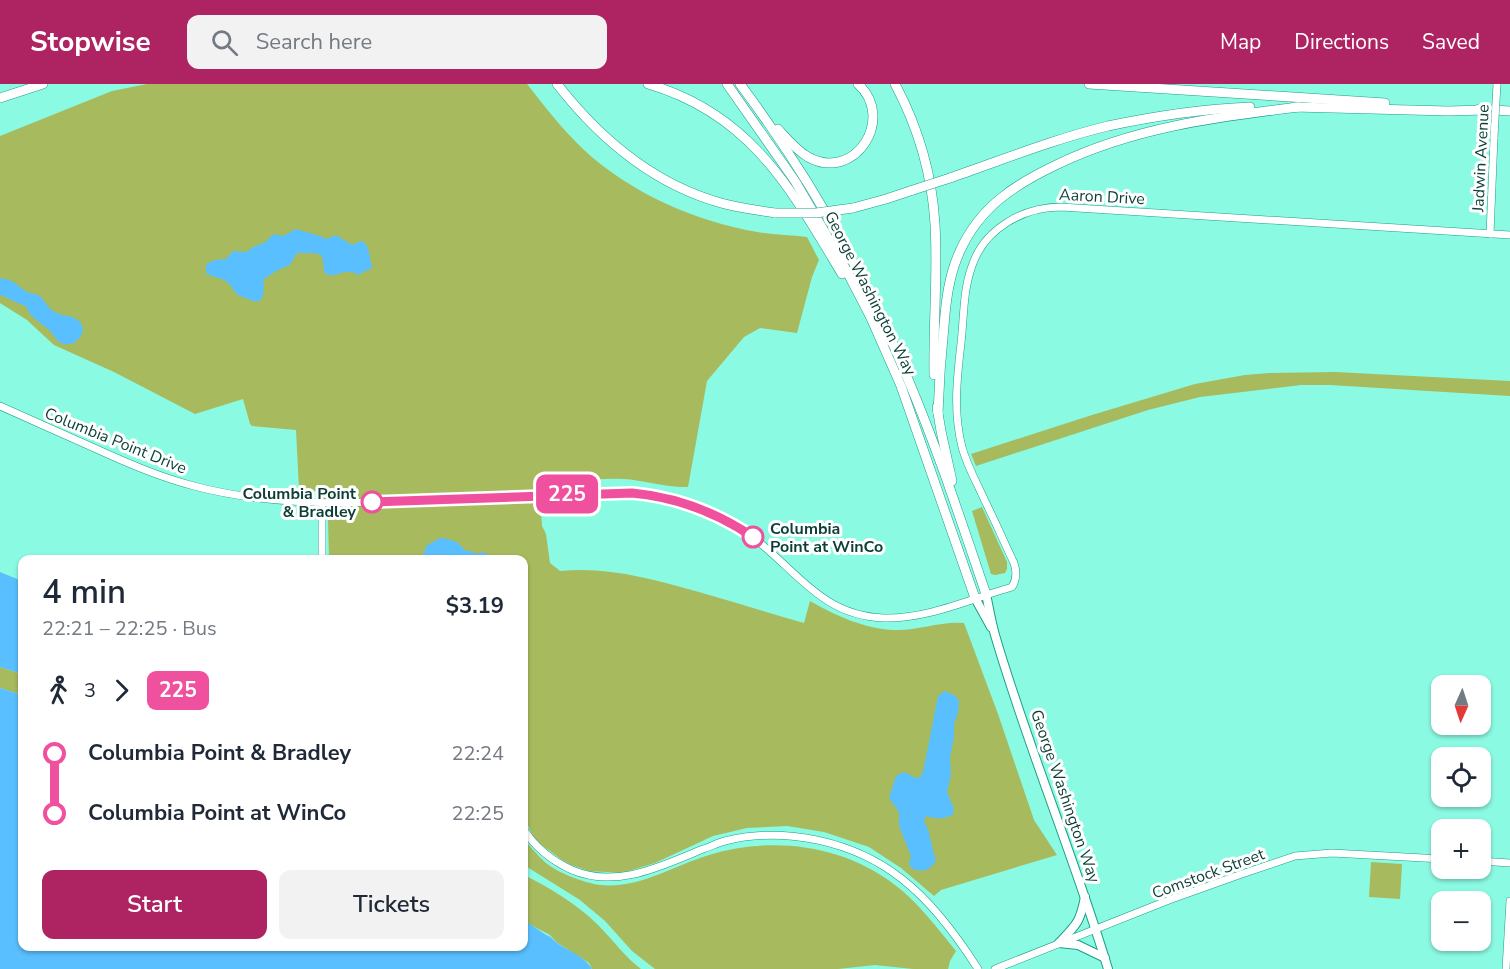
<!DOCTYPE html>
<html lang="en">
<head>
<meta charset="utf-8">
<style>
  body { margin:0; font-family:"Nunito Sans",sans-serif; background:#f2f2f3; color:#1f2937; height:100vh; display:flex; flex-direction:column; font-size:22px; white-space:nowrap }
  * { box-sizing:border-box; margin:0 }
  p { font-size:20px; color:#747a83 }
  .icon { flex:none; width:33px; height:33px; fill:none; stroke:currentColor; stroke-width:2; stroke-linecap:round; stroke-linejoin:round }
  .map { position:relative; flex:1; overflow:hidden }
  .drawer { position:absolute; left:18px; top:471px; width:510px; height:396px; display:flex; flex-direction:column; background:#fff; border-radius:12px; box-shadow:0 2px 4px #0004 }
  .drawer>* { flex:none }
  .badge { padding:0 12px; border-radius:9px; font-size:21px; line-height:39px }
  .needle { width:39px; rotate:183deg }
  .buttons { position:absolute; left:1431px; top:591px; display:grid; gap:12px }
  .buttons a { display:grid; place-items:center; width:60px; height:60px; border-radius:12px; background:#fff; box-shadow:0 2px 4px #0004; font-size:30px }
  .map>.badge { position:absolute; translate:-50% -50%; box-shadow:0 0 0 3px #fff }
  .legs { display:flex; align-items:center; gap:9px; height:66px; padding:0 24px; font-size:20px }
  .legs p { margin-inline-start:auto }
  .summary { display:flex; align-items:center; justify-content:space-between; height:102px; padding:0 24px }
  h1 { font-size:33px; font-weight:600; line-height:45px }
  .primary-button { display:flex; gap:12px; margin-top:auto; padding:12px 24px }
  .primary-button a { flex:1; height:69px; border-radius:12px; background:#ae2362; color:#fff; font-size:24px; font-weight:600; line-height:69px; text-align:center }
  .primary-button a+a { background:#f2f2f3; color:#1f2937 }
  ul { padding:0 24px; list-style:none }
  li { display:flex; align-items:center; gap:21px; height:60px; font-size:22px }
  li i { display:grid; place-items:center; width:9px; height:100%; margin:0 8px; background:currentColor }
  li i::after { content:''; width:15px; height:15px; margin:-8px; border:4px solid; border-radius:50%; background:#fff }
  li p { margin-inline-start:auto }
  li:first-child i { background:linear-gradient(#0000 50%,currentColor 0) }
  li:last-child i { background:linear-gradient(currentColor 50%,#0000 0) }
  header { display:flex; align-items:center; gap:36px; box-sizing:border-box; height:84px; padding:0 30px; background:#ae2362; color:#fff }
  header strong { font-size:28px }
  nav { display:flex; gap:33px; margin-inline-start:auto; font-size:21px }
  .search { width:420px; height:54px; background:#f2f2f3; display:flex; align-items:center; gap:15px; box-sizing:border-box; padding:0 21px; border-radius:12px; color:#747a83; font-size:22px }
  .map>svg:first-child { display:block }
</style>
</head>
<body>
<header>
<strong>Stopwise</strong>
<div class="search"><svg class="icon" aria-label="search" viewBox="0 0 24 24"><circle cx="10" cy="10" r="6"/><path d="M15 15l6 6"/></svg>Search here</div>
<nav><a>Map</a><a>Directions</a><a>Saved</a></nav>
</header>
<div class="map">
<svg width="1510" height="885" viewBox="0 0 1510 885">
  <rect width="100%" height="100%" fill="#8bfae3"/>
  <g fill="#a7ba5d">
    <path d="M147 0H527C545 23 563 46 584 66 631 109 694 137 757 148 773 151 790 151 807 153L819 176 812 193 797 249 760 244 744 253 707 297 688 403C668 404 644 396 623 395 596 394 567 398 539 399L542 442 546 450 550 479 560 487C607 482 653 495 699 508 734 518 769 529 804 539L810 517C834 531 865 545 894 546 917 547 940 537 964 539L998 630 1034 736 1057 771 941 806 934 812 901 784 869 763 824 748 787 742 747 744 713 752 655 779 622 789 589 787 571 781 562 776 535 756 524 734V476L329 475 328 436 322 419 323 408 299 405 296 346 252 342 250 340 243 315 195 330 114 288 54 261 27 236 0 219V52L112 7Z"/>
    <polygon points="1335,288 1510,297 1510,312 1330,301 1301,301 1200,313 1148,326 976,382 971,370 1092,331 1195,300 1245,291 1270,289"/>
    <polygon points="982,423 1007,478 1007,485 1005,489 995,491 991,490 972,427"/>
    <polygon points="0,583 22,590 22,611 0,604"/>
    <path d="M524 756C531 763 538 772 546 779 558 789 585 799 600 801 639 805 673 782 709 771 771 752 842 760 895 801 919 819 937 844 956 867L950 877 948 885H913L875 881 838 885H655L632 867 605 837 580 816 524 781Z"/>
    <polygon points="1371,778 1402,780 1400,815 1369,813"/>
    <path d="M524 791C550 804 577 820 598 841 613 856 625 873 641 885H592L589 879 556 858 550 851 527 839 524 836Z"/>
  </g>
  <g fill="#5abffe">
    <path d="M296 145 320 152 326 155 336 151 352 161 361 157 364 158 368 164 372 183 371 185 365 187 359 191C342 181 335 198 324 188L323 176 321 171 314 169H297L290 181 278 186 264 195C263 210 266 224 246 214 244 214 238 211 237 210 233 207 232 202 228 199 222 193 213 194 206 189V181L208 179 215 176 226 175 233 167 246 168 255 162 264 159 274 150 283 152Z"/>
    <path d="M0 194C14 196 14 199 24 206 29 210 36 209 41 213 45 217 48 224 53 227 61 233 71 230 79 237 89 246 77 263 64 260 57 259 55 252 51 248 43 239 30 235 26 222 16 219 9 214 0 211Z"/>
    <polygon points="440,454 447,455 457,458 466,467 471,467 476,470 484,468 492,475 406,475 409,473 420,472 425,468 426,462"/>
    <polygon points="0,488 22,497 22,590 0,583"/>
    <path d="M0 604 22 611V862H524V836L546 851C551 852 553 856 557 859 569 867 585 873 592 885H0Z"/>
    <path d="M945 607 954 611 959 616 958 629 954 640V652L950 674 951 691 947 708 953 722 954 729C947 736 935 735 926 732L924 737C931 749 931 763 936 776 931 787 921 789 911 784L909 779 911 772 899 742V728L889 714 896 692 904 688C909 689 911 693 917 694L920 693 923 688 938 612Z"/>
  </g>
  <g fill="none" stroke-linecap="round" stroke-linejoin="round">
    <g stroke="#1e9d89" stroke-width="8">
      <g id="tertiary">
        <polyline points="1490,150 1494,53"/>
        <path d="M0 322C31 336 61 349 92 363 125 378 159 393 194 402 243 415 293 419 344 419L619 408C667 410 712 424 751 452 796 485 821 532 884 534 928 535 970 515 1012 503 1017 495 1017 488 1014 479 1004 458 995 437 985 417 977 399 967 382 962 363 953 328 957 294 961 259 964 233 963 206 972 182 984 145 1023 123 1061 123L1510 151"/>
        <polyline points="322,476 322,419"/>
        <path d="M524 746C536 764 552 777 572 786 617 805 661 782 703 765 710 763 717 759 725 757 784 742 854 757 902 795 933 819 957 852 978 885"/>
        <polyline points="1480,777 1510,779"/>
        <polyline points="995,885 1169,816 1239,791 1295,772 1332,769 1442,775"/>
        <polyline points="1506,885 1510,817"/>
      </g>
    </g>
    <g stroke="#1e9d89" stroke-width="10">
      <g id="primary">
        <path d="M986 510C989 524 991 537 995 551 1028 664 1074 772 1108 885"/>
        <polyline points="975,514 991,543"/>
      </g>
    </g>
    <g stroke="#1e9d89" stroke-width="10">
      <g id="trunk">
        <path d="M1059 859C1076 841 1080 839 1085 813"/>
        <polyline points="1059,859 1078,861 1105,874"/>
      </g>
    </g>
    <g stroke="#1e9d89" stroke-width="10">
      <g id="motorway">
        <path d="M557 0C600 55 653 100 721 119 739 124 757 126 775 129"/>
        <path d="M648 0C751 30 791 105 842 190"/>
        <polyline points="727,0 795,97 841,176 871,234 901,302 975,514"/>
        <path d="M740 0C809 92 867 194 910 300 939 369 962 440 986 510"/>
        <path d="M895 0C918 43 932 91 935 140 938 190 933 241 934 291"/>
        <polyline points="1089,0 1385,19"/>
        <polyline points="0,14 43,0"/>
        <polyline points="1294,23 1448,27 1485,26"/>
        <polyline points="1479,25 1510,27"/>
        <path d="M778 45C787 55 796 66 808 73 855 99 896 34 858 0"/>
        <path d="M950 94C1002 76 1054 55 1108 42 1155 32 1203 25 1250 23"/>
        <polyline points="853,124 886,115 913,106"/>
        <polyline points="937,323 941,347 952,397"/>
        <path d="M938 329C939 300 941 271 944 242 946 216 949 191 960 167 980 123 1014 101 1056 81 1132 44 1215 33 1299 23"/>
      </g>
    </g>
    <use href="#tertiary" stroke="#fff" stroke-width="7"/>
    <use href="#primary" stroke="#fff" stroke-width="8"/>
    <use href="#trunk" stroke="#fff" stroke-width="8"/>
    <use href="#motorway" stroke="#fff" stroke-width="9"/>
    <g stroke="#1e9d89" stroke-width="8" stroke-linecap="butt">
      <polyline id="tertiary-bridge" points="1494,53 1497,0"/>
    </g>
    <g stroke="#1e9d89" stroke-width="10" stroke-linecap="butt">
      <g id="motorway-bridge">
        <polyline points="913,106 950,94"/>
        <polyline points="775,129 816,129 853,124"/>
      </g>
    </g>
    <use href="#tertiary-bridge" stroke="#fff" stroke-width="7"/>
    <use href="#motorway-bridge" stroke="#fff" stroke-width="9"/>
  </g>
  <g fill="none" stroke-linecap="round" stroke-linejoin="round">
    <g stroke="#fff" stroke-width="14">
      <path id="line-1" d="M372 418 632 409C676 413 716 428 753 453"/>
    </g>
    <use href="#line-1" stroke="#ef519e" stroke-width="9"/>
  </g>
  <g fill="#fff" stroke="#ef519e" stroke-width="3">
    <circle cx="372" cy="418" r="10"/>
    <circle cx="753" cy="453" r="10"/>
  </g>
  <g text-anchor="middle" stroke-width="6" stroke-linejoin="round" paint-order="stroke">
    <g font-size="16" fill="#0d3f37" stroke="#fff">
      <text transform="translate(1480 74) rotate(-87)" y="6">Jadwin Avenue</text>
      <text transform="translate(1102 112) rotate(3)" y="6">Aaron Drive</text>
      <text transform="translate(871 209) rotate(63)" y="6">George Washington Way</text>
      <text transform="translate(116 356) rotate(22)" y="6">Columbia Point Drive</text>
      <text transform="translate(1066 712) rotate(71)" y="6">George Washington Way</text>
      <text transform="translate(1208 789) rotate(-20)" y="6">Comstock Street</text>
    </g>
    <g font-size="16" font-weight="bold" fill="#0d3f37" stroke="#fff" text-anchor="end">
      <text x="356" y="415">Columbia Point<tspan x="356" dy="18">&amp; Bradley</tspan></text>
      <text x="770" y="450" text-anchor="start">Columbia<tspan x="770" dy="18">Point at WinCo</tspan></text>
    </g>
  </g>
</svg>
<div class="buttons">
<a><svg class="needle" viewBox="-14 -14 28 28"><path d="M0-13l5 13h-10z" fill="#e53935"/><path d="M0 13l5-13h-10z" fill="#747a83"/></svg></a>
<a><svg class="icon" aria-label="locate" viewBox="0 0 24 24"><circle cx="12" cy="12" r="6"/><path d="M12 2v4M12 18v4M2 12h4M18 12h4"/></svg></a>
<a>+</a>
<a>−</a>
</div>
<b class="badge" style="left:567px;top:410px;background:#ef519e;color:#fff">225</b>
<section class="drawer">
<div class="summary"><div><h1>4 min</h1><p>22:21 – 22:25 · Bus</p></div><b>$3.19</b></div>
<div class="legs"><svg class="icon" aria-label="walk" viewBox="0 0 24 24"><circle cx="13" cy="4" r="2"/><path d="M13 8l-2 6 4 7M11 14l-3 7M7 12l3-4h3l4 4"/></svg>3<svg class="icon" aria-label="forward" viewBox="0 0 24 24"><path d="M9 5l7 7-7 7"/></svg><b class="badge" style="background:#ef519e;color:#fff">225</b></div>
<ul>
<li><i style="color:#ef519e"></i><b>Columbia Point &amp; Bradley</b><p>22:24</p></li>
<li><i style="color:#ef519e"></i><b>Columbia Point at WinCo</b><p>22:25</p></li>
</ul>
<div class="primary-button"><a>Start</a><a>Tickets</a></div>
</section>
</div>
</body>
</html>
